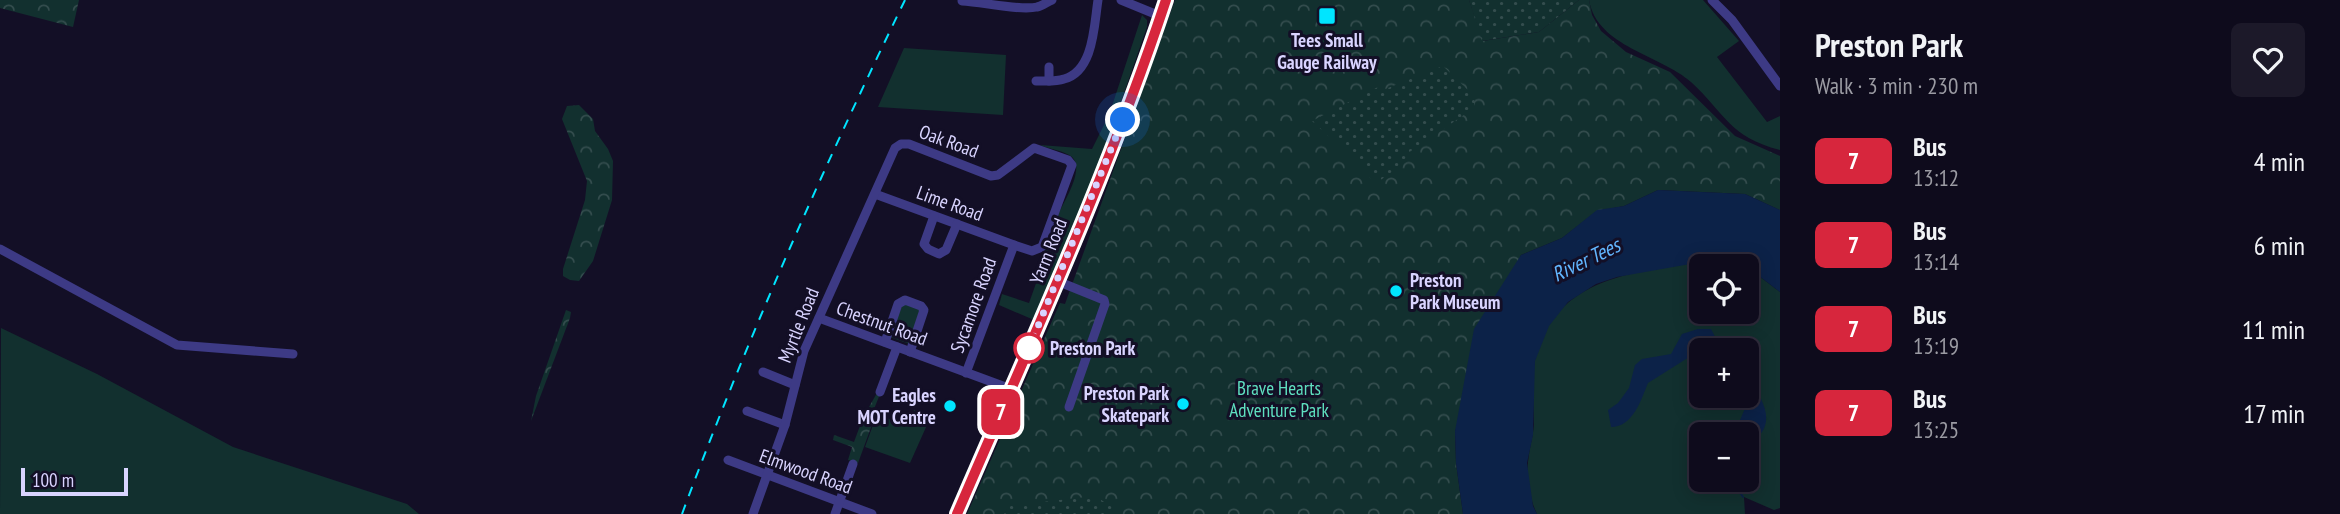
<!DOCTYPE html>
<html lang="en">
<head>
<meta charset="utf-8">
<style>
  body { margin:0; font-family:"PT Sans Narrow",sans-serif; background:#1c1929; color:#f1f3f6; height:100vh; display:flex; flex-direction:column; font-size:26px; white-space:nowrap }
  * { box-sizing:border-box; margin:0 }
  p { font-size:23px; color:#9b9ba3 }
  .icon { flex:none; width:38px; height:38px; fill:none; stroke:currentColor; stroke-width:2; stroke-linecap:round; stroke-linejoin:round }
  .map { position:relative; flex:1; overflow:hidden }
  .drawer { display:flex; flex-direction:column; background:#0e0b1c; width:560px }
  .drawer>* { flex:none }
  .badge { padding:0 14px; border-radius:10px; font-size:24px; line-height:46px }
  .controls { position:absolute; left:1689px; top:254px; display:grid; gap:14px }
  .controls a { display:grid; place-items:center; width:70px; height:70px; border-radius:10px; background:#0e0b1c; box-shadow:0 4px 18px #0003,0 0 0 2px #2e2b3b; font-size:35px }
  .scale { position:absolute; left:21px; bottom:18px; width:107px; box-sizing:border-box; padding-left:7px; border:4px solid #d9d4ff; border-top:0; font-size:19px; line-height:24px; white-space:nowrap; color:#d9d4ff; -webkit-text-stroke:5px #130f26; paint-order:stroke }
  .you { position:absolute; width:35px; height:35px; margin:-18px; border:5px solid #fff; border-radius:50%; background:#1a73e8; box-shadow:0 0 0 10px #1a73e833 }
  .map>.badge { position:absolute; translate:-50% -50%; box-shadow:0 0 0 4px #fff }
  .round { display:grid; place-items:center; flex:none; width:74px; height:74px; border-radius:10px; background:#1c1929 }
  .overview { display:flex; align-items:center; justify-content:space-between; height:119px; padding:0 35px }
  h1 { font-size:33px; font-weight:700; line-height:52px }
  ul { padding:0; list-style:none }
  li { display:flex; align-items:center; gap:21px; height:84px; padding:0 35px }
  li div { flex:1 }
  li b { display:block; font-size:26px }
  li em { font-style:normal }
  li .badge { min-width:77px; font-weight:700; text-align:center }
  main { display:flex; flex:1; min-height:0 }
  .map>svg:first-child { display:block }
</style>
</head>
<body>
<main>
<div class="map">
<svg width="1780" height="514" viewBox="0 0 1780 514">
  <defs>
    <pattern id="forest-crowns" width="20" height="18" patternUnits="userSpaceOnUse" patternTransform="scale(1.75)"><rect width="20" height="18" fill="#12302f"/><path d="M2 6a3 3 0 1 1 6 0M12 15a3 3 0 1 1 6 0" fill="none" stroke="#344d4e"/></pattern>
    <pattern id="garden-dots" width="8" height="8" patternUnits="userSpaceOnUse" patternTransform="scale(1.75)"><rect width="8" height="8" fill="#12302f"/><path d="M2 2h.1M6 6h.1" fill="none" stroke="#344d4e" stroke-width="1.8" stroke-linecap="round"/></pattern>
  </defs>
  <rect width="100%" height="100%" fill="#130f26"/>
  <g fill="#12302f" fill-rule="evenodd">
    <path d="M1589 0H1703L1739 41 1717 57 1767 122 1780 116V150C1729 137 1725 113 1691 82 1661 55 1597 47 1589 0Z"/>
    <path d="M1142 15 1147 20V27L1100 162 1034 320 999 305 1002 294 1029 303 1045 258 1043 249 1049 244 1057 223 1056 219C1061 206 1086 170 1072 157 1065 151 1049 149 1040 145L1092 149 1109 115Z"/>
    <polygon points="904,48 1006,55 1003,115 878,107"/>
    <path d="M1707 261 1739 266H1701V312H1746L1747 267 1780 292V508L1774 510 1744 497 1745 514H1537C1530 500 1526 477 1528 462 1529 449 1533 437 1534 425 1534 405 1531 380 1535 360 1555 275 1637 272 1707 261ZM1701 350H1746V396H1701ZM1701 434H1746V480H1701Z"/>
    <polygon points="903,303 920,309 909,344 890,337"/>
    <polygon points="1,328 97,374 233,447 407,504 419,514 0,514"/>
    <polygon points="914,410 931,416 910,463 865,447 877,414 897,422 899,417 908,421 911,419"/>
  </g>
  <g fill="url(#forest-crowns)">
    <polygon points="0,0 79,0 73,27 0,8"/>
    <polygon points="1175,0 1469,0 1483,41 1539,32 1579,0 1589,0 1592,15 1601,31 1626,52 1670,72 1735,136 1780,156 1780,210 1745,194 1658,190 1624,206 1597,211 1562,238 1521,255 1455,431 1456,463 1463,514 1112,514 1112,507 1009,506 1004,514 967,514 1060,303 1065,304"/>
    <polygon points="579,105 593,119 595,131 608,149 613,161 612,200 593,261 579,281 570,280 563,276 563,269 585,200 587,181 562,119 567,106"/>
    <polygon points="566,310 571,312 570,318 531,421 536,396"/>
    <polygon points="877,393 880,394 874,409 877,411 858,463 848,460 852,447 833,440 834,435 854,442 867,407 869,407"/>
  </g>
  <g fill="url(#garden-dots)">
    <polygon points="1469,0 1579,0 1539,32 1482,41"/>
    <polygon points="1443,66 1474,96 1474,108 1408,153 1410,159 1375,184 1360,165 1312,121 1380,86 1383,90"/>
    <polygon points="1095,496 1112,507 1112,514 1004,514 1008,506"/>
  </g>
  <g fill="#0c2248">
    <polygon points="1658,190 1745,194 1780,210 1780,292 1746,266 1707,261 1617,277 1596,284 1568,302 1549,326 1535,361 1533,435 1527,463 1533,506 1537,514 1463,514 1456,463 1455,431 1474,329 1521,255 1562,238 1597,210 1624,206"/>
    <path d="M1698 329H1711L1722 350H1701V357L1694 354 1648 383C1641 400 1633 427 1611 427L1608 410 1618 403 1629 388 1635 365 1642 359 1671 354 1682 334Z"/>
    <path d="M1747 374C1764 403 1780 425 1747 446L1746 434H1734L1746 406Z"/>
  </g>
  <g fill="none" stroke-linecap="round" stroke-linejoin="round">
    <polyline stroke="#0c2248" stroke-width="2" points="1739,491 1743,497"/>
    <g stroke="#3d3a85" stroke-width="9">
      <polyline points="1121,0 1160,16"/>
      <polyline points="1712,0 1732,20 1780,86"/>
      <path d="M962 1C982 2 1021 11 1037 7 1042 6 1047 2 1052 0"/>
      <polyline points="1049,67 1049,81"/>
      <path d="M1036 81C1045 81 1056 82 1064 79 1094 71 1094 25 1098 0"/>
      <polyline points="875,194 1014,245"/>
      <polyline points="934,216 924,244 928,249 939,254 946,250 957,224"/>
      <polyline points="0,249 177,345 293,354"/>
      <polyline points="1057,281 1104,300 1105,304 1069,407"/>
      <polyline points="819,318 1011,389"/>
      <polyline points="885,342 898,304 905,300 921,306 924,310 910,352"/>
      <polyline points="763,372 795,385"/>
      <polyline points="880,392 897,347"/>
      <polyline points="747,411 785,425"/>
      <polyline points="728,460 872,514"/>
      <polyline points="753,514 785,425 804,351 895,148 901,144 909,144 991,176 998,175 1034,148 1068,160 1072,165 1042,247 1032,251 1014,245 966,373"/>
      <polyline points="835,514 853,464"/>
    </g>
    <path stroke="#c25bff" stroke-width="14" d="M957 514C1030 344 1108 175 1166 0"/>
    <path stroke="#00e5ff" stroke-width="2" stroke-dasharray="10 9" stroke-linecap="butt" d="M682 514C747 339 823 168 905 0"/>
  </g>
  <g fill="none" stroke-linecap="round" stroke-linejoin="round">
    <g stroke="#fff" stroke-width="16">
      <path id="line" d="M957 514C1030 344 1108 175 1166 0"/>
    </g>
    <use href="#line" stroke="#d7263d" stroke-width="10"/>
    <polyline stroke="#d9d4ff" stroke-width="7" stroke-dasharray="0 12.6" points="1029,348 1123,120"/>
  </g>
  <g fill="#00e5ff" stroke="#130f26" stroke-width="2.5">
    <rect x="1318" y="7" width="18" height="18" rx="3.5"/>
    <circle cx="1396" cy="291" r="7"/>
    <circle cx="1183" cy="404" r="7"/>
    <circle cx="950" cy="406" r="7"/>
  </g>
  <circle fill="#fff" stroke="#d7263d" stroke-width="3.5" cx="1029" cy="348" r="14"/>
  <g text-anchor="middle" stroke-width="6" stroke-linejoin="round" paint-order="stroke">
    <g font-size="19" font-weight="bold" fill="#d9d4ff" stroke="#130f26" text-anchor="end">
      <text x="1327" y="47" text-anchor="middle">Tees Small<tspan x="1327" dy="22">Gauge Railway</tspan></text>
      <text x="1410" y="287" text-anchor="start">Preston<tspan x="1410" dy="22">Park Museum</tspan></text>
      <text x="1169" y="400">Preston Park<tspan x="1169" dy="22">Skatepark</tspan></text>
      <text x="936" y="402">Eagles<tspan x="936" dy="22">MOT Centre</tspan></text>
    </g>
    <g font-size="19" fill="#d9d4ff" stroke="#130f26">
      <text transform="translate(949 141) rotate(20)" y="7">Oak Road</text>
      <text transform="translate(950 203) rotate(20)" y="7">Lime Road</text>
      <text transform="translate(1048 251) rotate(-68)" y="7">Yarm Road</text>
      <text transform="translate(973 305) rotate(-70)" y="7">Sycamore Road</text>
      <text transform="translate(882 323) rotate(20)" y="7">Chestnut Road</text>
      <text transform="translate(798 325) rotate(-68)" y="7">Myrtle Road</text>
      <text transform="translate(806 471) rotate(20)" y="7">Elmwood Road</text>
    </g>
    <g font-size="19" font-weight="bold" fill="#d9d4ff" stroke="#130f26" text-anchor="start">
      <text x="1050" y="355">Preston Park</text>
    </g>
    <g font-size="19" fill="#5fe0c0" stroke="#130f26">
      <text x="1279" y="395">Brave Hearts<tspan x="1279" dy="22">Adventure Park</tspan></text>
    </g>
    <g font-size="21" font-style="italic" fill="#62b6ff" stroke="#130f26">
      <text transform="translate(1586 260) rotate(-26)" y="7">River Tees</text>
    </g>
  </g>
</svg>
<div class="controls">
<a><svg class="icon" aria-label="locate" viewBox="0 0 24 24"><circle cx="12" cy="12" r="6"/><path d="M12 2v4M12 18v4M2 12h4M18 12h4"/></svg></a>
<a>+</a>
<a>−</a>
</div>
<div class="scale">100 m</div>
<div class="you" style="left:1123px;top:120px"></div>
<b class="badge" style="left:1001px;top:412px;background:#d7263d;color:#fff">7</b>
</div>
<section class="drawer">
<div class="overview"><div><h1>Preston Park</h1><p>Walk · 3 min · 230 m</p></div><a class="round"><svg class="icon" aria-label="heart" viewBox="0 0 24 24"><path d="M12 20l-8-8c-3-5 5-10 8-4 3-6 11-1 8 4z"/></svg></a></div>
<ul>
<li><span class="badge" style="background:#d7263d;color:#fff">7</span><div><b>Bus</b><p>13:12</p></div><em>4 min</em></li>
<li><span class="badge" style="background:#d7263d;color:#fff">7</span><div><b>Bus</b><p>13:14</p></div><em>6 min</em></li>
<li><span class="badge" style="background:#d7263d;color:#fff">7</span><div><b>Bus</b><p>13:19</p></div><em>11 min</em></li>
<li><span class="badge" style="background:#d7263d;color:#fff">7</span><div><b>Bus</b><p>13:25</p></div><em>17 min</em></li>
</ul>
</section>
</main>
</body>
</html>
